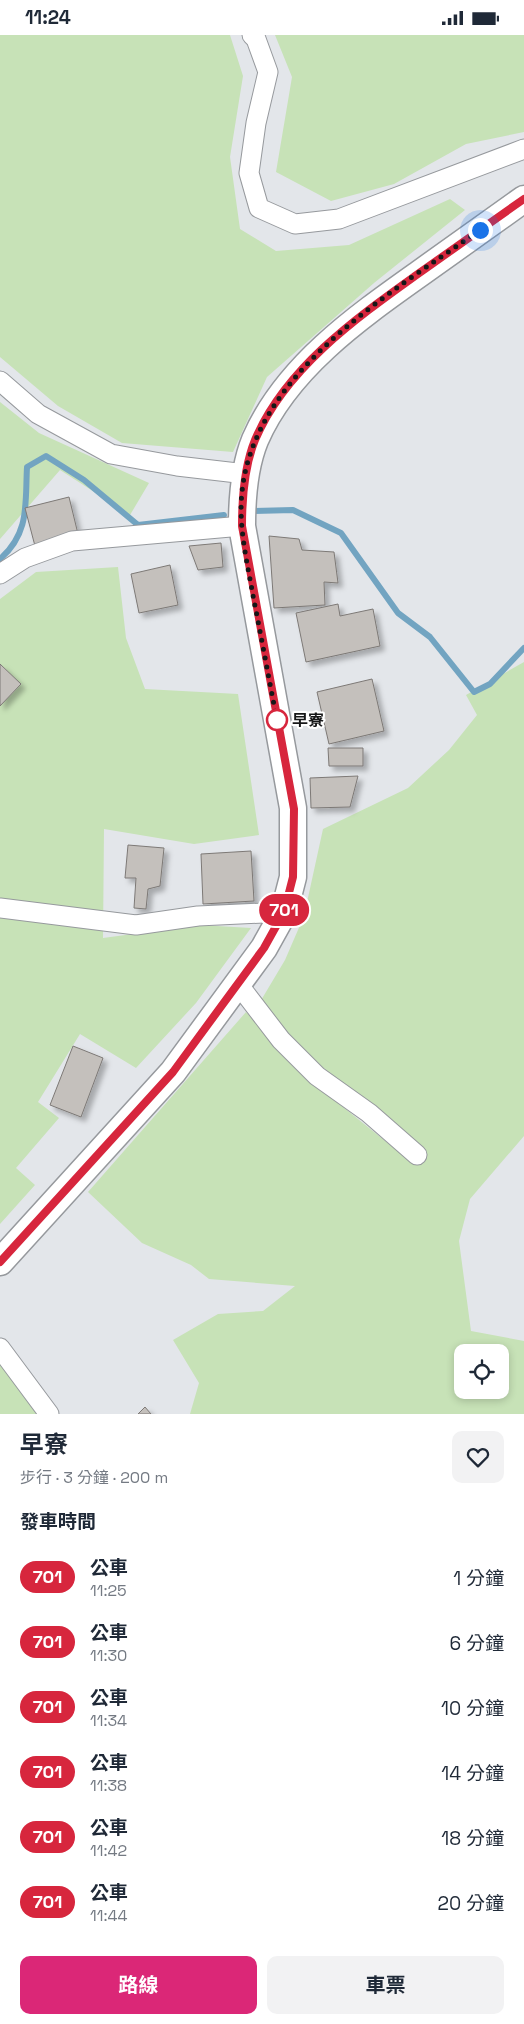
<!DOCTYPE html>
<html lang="zh-TW">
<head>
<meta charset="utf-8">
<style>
  body { margin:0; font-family:"Space Grotesk","Noto Sans TC",sans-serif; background:#f2f2f3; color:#1f2937; height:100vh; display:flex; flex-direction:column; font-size:19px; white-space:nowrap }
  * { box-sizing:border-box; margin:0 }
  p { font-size:16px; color:#747a83 }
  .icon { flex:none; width:28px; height:28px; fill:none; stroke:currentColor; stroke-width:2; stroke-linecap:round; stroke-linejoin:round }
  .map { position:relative; height:1379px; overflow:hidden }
  .sheet { display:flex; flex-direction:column; background:#fff; flex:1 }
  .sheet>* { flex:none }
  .badge { padding:0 10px; border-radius:16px; font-size:18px; line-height:32px }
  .controls { position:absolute; left:454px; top:1309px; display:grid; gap:10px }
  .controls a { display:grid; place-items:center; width:55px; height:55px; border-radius:10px; background:#fff; box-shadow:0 2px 8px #0003; font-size:25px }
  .you { position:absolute; width:25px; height:25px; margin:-12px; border:4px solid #fff; border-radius:50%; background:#1a73e8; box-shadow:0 0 0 8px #1a73e833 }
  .map>.badge { position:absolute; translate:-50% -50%; box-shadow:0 0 0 2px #fff }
  h2 { padding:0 20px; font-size:19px; line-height:45px }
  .round { display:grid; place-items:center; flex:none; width:52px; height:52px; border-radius:10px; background:#f2f2f3 }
  .overview { display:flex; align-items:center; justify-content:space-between; height:85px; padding:0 20px }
  h1 { font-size:24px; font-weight:700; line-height:38px }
  .action { display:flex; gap:10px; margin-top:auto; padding:10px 20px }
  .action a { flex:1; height:58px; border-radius:10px; background:#db2777; color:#fff; font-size:20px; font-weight:700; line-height:58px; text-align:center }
  .action a+a { background:#f2f2f3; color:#1f2937 }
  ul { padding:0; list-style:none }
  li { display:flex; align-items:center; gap:15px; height:65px; padding:0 20px }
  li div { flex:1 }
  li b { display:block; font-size:19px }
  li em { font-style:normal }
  li .badge { min-width:55px; font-weight:700; text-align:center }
  .status { display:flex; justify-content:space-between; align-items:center; height:35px; padding:0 25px; background:#fff; direction:ltr }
  .status svg { height:14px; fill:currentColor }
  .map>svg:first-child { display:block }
</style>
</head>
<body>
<div class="status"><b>11:24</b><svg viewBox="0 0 49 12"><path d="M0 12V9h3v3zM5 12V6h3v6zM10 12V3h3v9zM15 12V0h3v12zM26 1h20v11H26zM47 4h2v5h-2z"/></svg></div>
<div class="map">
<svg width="524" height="1379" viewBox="0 0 524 1379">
  <defs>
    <filter id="shadow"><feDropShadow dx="4.5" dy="4.5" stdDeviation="2.5" flood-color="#0004"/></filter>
  </defs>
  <rect width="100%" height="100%" fill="#e3e6ea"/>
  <g fill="#c7e2b7" fill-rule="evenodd">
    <polygon points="0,0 230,0 243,41 230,122 240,194 276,216 349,210 450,164 465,175 374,248 267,342 233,417 122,408 58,371 0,322"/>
    <polygon points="275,0 524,0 524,97 466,109 394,149 331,166 276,137 292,42"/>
    <polygon points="0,367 39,398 149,448 130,480 60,435 0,504"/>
    <polygon points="118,532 126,603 145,654 238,659 259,800 194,809 104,794 103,903 200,890 251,893 196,968 136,1033 80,999 38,1067 59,1083 16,1133 35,1150 0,1189 0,564 36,537"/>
    <path d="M524 627V1101L470 1164 459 1206 471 1296 524 1306V1379H190L199 1348 173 1305 218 1279 263 1276 295 1251 209 1244 191 1230 142 1208 88 1157 246 977 312 1047 415 1130 425 1125 417 1110 298 1012 260 967 285 925 304 881 323 794 408 753 449 715 477 680 466 660ZM462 1318H500V1355H462Z"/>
    <polygon points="0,1326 40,1379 0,1379"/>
  </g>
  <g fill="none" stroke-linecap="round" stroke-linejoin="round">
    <g stroke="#72a4c1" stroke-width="6">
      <polyline points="250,476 293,475 341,498 398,578 430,602 474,657 490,649 524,613"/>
      <path d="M0 524C30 498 25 469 27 432L46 421 84 445 138 490 224 480"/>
    </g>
  </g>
  <g fill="#c4c0bc" stroke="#7d7976" filter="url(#shadow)">
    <polygon points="69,462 78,499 35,511 25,473"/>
    <polygon points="269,501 299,504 302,515 334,517 338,548 324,547 325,570 274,573"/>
    <polygon points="221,508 223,532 198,535 189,511"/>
    <polygon points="170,530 178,570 139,578 131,539"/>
    <polygon points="338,569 340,581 373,574 380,611 306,627 296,578"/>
    <polygon points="0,629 21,649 0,671"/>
    <polygon points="372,644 384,696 329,709 317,657"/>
    <polygon points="328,713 363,713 363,731 329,731"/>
    <polygon points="358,741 350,772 311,773 310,743"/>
    <polygon points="128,810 164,813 160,851 148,854 146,874 134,873 136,843 125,843"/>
    <polygon points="251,816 254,866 203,869 201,819"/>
    <polygon points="73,1011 103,1023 81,1082 50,1070"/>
    <polygon points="145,1372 151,1379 138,1379"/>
  </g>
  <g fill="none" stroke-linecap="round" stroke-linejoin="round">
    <g stroke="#96999d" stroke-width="21">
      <g id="minor">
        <polyline points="252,0 256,4 268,37 256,88 249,138 259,173 295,189 339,184 524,114"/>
        <polyline points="0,346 38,379 111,419 177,431 246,439"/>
        <polyline points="0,539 25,523 72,506 242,491"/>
        <polyline points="0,873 136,890 198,881 284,877"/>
        <polyline points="238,949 281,1005 317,1041 369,1078 417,1120"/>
        <polyline points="0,1313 49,1379"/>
      </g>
    </g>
    <g stroke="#96999d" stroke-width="29">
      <path id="secondary" d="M0 1227 173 1037 264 913 284 877 293 842V773L242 491C242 462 244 432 255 405 286 333 357 283 419 239 454 214 489 189 524 164"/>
    </g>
    <use href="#minor" stroke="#fff" stroke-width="19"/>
    <use href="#secondary" stroke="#fff" stroke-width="26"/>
  </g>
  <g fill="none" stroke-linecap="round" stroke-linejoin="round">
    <g stroke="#fff" stroke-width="11">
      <path id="line" d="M0 1227 173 1037 264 913 284 877 293 842 294 774 242 491C242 462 244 432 255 405 285 334 355 284 415 241 452 215 488 189 524 164"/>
    </g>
    <use href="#line" stroke="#d7263d" stroke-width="8"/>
    <path stroke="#161718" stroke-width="5" stroke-dasharray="0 9" d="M277 685C269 645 262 605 254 566 248 531 238 492 242 457 254 337 391 258 480 195"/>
  </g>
  <circle fill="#fff" stroke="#d7263d" stroke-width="2.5" cx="277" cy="685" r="10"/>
  <g text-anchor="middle" stroke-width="4" stroke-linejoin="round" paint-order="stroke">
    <g font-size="16" font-weight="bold" fill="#161718" stroke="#fff" text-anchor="start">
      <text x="292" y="691">早寮</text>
    </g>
  </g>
</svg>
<div class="controls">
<a><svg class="icon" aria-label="locate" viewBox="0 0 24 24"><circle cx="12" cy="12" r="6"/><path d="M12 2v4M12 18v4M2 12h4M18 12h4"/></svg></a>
</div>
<div class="you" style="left:480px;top:195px"></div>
<b class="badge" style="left:284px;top:875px;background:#d7263d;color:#fff">701</b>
</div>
<section class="sheet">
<div class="overview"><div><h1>早寮</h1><p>步行 · 3 分鐘 · 200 m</p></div><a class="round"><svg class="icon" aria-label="heart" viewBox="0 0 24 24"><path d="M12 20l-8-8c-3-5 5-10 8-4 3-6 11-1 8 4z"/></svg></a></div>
<h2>發車時間</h2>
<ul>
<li><span class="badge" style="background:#d7263d;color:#fff">701</span><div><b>公車</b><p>11:25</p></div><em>1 分鐘</em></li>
<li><span class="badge" style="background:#d7263d;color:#fff">701</span><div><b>公車</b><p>11:30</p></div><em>6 分鐘</em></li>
<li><span class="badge" style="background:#d7263d;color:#fff">701</span><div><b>公車</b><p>11:34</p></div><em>10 分鐘</em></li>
<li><span class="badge" style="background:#d7263d;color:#fff">701</span><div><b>公車</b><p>11:38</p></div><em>14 分鐘</em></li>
<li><span class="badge" style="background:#d7263d;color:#fff">701</span><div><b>公車</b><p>11:42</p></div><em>18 分鐘</em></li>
<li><span class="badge" style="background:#d7263d;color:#fff">701</span><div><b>公車</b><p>11:44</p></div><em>20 分鐘</em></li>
</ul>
<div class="action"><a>路線</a><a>車票</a></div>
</section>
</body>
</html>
